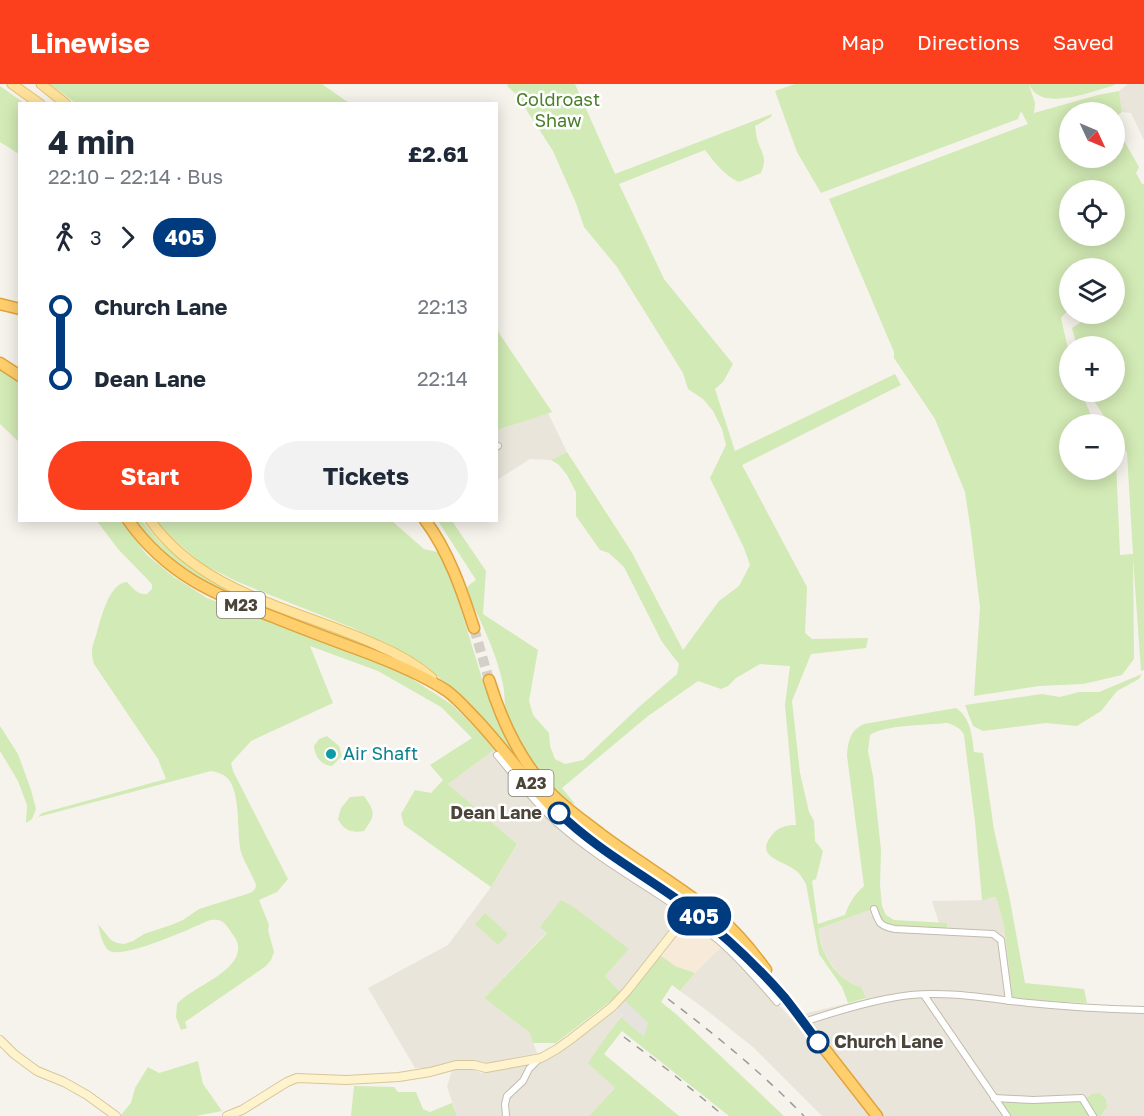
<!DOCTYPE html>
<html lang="en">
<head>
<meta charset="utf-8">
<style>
  body { margin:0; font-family:"Golos Text",sans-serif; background:#f2f2f3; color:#1f2937; height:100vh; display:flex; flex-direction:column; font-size:22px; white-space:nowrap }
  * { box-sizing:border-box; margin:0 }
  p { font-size:20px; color:#747a83 }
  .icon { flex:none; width:33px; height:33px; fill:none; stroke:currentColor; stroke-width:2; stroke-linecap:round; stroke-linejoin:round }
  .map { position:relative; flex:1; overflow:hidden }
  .panel { position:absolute; left:18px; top:18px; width:480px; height:420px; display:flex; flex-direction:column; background:#fff; border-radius:0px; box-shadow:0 3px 15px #0003 }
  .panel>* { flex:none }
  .badge { padding:0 12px; border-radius:20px; font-size:21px; line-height:39px }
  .needle { width:39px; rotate:134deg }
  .tools { position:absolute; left:1059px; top:18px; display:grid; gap:12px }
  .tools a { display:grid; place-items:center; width:66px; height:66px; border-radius:50%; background:#fff; box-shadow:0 3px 15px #0003; font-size:30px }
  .map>.badge { position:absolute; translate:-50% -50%; box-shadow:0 0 0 3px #fff }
  .legs { display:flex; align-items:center; gap:9px; height:66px; padding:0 30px; font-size:20px }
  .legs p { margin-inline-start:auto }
  .overview { display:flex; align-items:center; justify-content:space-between; height:102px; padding:0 30px }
  h1 { font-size:33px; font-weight:700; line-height:45px }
  .action { display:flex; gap:12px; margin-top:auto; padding:12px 30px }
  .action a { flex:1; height:69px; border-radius:36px; background:#fc3f1d; color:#fff; font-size:24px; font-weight:700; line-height:69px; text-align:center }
  .action a+a { background:#f2f2f3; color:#1f2937 }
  ul { padding:0 30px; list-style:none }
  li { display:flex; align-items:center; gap:21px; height:72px; font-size:22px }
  li i { display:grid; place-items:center; width:9px; height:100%; margin:0 8px; background:currentColor }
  li i::after { content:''; width:15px; height:15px; margin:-8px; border:4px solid; border-radius:50%; background:#fff }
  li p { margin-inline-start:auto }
  li:first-child i { background:linear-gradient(#0000 50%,currentColor 0) }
  li:last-child i { background:linear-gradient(currentColor 50%,#0000 0) }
  header { display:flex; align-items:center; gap:36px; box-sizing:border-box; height:84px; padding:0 30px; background:#fc3f1d; color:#fff }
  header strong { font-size:28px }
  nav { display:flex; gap:33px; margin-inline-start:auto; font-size:21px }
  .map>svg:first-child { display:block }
</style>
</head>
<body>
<header>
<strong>Linewise</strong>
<nav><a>Map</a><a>Directions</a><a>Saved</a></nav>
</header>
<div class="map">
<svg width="1144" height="1032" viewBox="0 0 1144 1032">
  <rect width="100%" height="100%" fill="#f6f3ec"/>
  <g fill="#eae5da">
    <polygon points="1128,0 1144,0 1144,56 1131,29 1122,28 1119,7"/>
    <polygon points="548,329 567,368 551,376 530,375 497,396 497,346"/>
    <polygon points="494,666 543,724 676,825 679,837 621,909 605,892 629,865 540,843 547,848 484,914 529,948 537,969 487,980 465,977 428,984 415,984 368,904 448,861 491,803 517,760 448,700"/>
    <polygon points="996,813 1004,842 1014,916 1144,927 1144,1032 822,1032 753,963 705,925 680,907 695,889 722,862 730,869 790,933 866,915 838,889 824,869 818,845 875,824 884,838 897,842 947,839 939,839 932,817 987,816 987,814"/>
    <polygon points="617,926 623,930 607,951 589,979 615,1004 589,1032 457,1032 447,1003 452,986 469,984 481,989 502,986 526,978 572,959"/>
  </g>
  <polygon fill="#f7ead8" points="689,836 722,862 695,889 675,882 660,871"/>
  <polygon fill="#e6e2dd" points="623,915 649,939 644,954 621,933 623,930 617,926"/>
  <g fill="#d2eab5" fill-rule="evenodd">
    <polygon points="50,0 322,0 349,19 75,19"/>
    <path d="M507 0H575L615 90 772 30 771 33 755 42C756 48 756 53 758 58 763 71 767 75 761 89L739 98C724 91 715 79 705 66L619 100 664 195 733 280 723 298 715 305 735 367 895 290 901 301 742 381 807 503 805 549 812 555 868 554 866 564 811 570 792 617 800 689 809 728 814 737 815 757 823 767 816 795 812 797 818 840 845 831C849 819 855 810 864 802L847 672C848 658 850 646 864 640L956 624C971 634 972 652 974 668L983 669 994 746 1009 811 1025 899 1084 905 1087 919 1013 916 1004 842 996 813 987 814V816H982L975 738 964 651C961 644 954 641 947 639 928 641 883 641 870 651L868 667 873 692 881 766 880 801 882 822 886 831 894 836 947 839V844C932 844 894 846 883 837 878 834 877 829 875 824L818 845C820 853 821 863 825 870 832 884 845 900 861 903L866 914 848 919 842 903 819 870 806 800C803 795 800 789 795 786 782 776 754 773 772 751 778 743 787 741 796 741L785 621 790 582 760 580 736 594 728 602 721 605 698 597 648 632 562 704 575 720C554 717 514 652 507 631 504 621 505 610 503 600 496 567 480 536 466 506L469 501 476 496 438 437H452L486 487 483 530 538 566 529 617 533 631 549 649 550 662 555 675 565 680 583 676 639 623 677 590 679 580 662 558 624 483 609 469 600 466 576 432V408L567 391 559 381 551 376 567 368 631 467 683 566 719 517 739 502 750 481 744 464 710 394 726 361 722 345 713 327 703 315 688 305 683 289 617 183 584 143 576 119 553 67 516 10 508 3Z"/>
    <path d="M795 0H1116L1112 2C1093 7 1051 24 1034 8 1032 6 1031 3 1029 1L1035 19 1034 29 1098 11 1119 7 1122 28 1115 33 1114 28H1070V74H1114L1115 41 1139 83 1136 89 1142 100H1144V586L1141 587 1133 474 1134 575 1122 591 1083 600 1039 602 974 612 980 523 971 448 965 408 935 335 894 274V268L829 115 1028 40 1021 27 1018 35 821 109 797 68 775 7ZM1070 106H1114V152H1070ZM1070 184H1114V230H1093L1072 244 1077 262H1114V308H1089L1091 312 1109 340H1114L1115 350 1127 369 1133 470 1120 471 1116 376 1115 371 1114 386H1070V340H1095L1081 308H1070L1069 269 1061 234 1069 225Z"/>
    <polygon points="0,2 24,19 20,20 19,70 0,58"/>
    <polygon points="497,246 552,328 497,346 496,346"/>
    <polygon points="0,285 19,299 19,358 0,340"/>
    <path d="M97 437H121L147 471 174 493 207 514 356 570 406 591 451 620 481 649 494 666 448 700 517 760 491 803 404 741 401 730 415 706 431 709 443 696 430 681 472 654 441 623 378 587 310 562 333 619 251 657 231 679 233 687 288 795 277 808 259 816 269 841 268 846 274 868 271 876 266 882 185 938 187 944 181 946 176 933 177 920C191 903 242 888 238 861 237 855 232 850 229 845 223 836 220 835 210 836 194 843 121 877 108 866 102 860 100 848 98 840L111 856 117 859 124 860 133 857 144 850 171 841 183 836 199 825 250 809C253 807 255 806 256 802 256 797 243 776 241 768 236 748 242 704 225 692 220 689 216 688 211 687L38 733 42 729 166 695 158 675 94 580C94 579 92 573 92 571 91 564 95 555 97 548 101 534 109 499 127 498 133 504 137 511 147 510L152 505V501L150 498 118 465Z"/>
    <polygon points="135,437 142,437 160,458 193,486 225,505 370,563 376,567 216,506 180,483 149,456"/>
    <polygon points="157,437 392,437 424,465 437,468 447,480 484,601 498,637 511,663 528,689 465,616 430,586 384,559 353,544 238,498 204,481 174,456"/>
    <polygon points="1142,590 1139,595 1117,607 1101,627 1077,642 1046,639 983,647 973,642 965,621 1042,610 1060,613 1079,608 1099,608"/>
    <polygon points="0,642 18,670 31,706 36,725 32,735 26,739 27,721 18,697 0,667"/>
    <path d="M327 652 339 662 342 672 332 682C321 681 315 673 314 662L319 655Z"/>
    <path d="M364 712C376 729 375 731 364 747 352 749 344 747 338 735L341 724 350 713Z"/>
    <polygon points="561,816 575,824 629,865 605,892 621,909 556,959 533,959 529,948 484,914 547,849 540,843"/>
    <polygon points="485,829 508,850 498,861 475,840"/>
    <polygon points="660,871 675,882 695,889 680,907 672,901 661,918 676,930 784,1032 729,1032 622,947 604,970 679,1032 589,1032 615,1004 588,979 607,951 621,933 644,953 648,939 623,915"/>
    <polygon points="198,977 203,1000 222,1027 196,1032 120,1032 131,1019 135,1004 148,983 159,989"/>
    <polygon points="354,1002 394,1003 398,1008 416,1008 423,1025 430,1028 452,1019 457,1032 351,1032"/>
    <polygon points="1099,1009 1106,1015 1107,1023 1100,1032 1011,1032 1001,1018 1079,1018 1092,1010"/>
  </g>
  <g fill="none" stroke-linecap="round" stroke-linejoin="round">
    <polyline stroke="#d4d0c8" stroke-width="10" stroke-dasharray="10 5" stroke-linecap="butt" points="474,544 489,596"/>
    <g stroke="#c2bbae" stroke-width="8">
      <g id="street">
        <polyline points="496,361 498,362"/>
        <path d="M497 671C518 696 538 723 563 744 597 773 637 796 674 821 682 831 680 837 691 846 694 846 698 845 701 846 717 848 765 904 777 918"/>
        <path d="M874 825C879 839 879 842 895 845L993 850 1001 856 1009 917"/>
        <polyline points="924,911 1007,1032"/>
        <path d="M804 938C837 927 875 915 911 911 950 907 991 915 1029 919 1068 923 1106 925 1144 926"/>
        <polyline points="994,1014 1033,1016 1082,1014 1093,1032"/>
        <polyline points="506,1032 505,1020 507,1012 523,997 529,985 540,974"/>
      </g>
    </g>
    <g stroke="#d6c79b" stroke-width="10">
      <g id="secondary">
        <polyline points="0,956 14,970 37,987 64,998 87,1011 116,1032"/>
        <polyline points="227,1032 242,1026 287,998 297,994 346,996 399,993 430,988 456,981 474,981 486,984 541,974 557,965 571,955 612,923 627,907 695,821"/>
      </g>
    </g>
    <g stroke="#e6c16a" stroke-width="11">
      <g id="primary">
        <polyline points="12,0 40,20"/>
        <polyline points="41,0 66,20"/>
        <path d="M150 436C203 511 299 525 377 561 396 569 416 580 432 594"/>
      </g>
    </g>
    <g stroke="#e0a43c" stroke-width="13">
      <g id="highway">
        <polyline points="0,220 20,225"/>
        <polyline points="0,279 20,292"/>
        <path d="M128 436C167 491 215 511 276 534 303 545 330 555 357 565 387 576 420 589 447 607 458 615 467 626 476 635 506 667 531 704 563 734 602 769 650 795 692 826 726 852 755 883 784 913"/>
        <path d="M425 436C449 468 462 507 474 544"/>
        <path d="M489 596C501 635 519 674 546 704 563 723 583 736 602 751 641 780 683 804 721 835 739 850 753 868 766 886"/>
        <polyline points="781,909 877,1032"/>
      </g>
    </g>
    <use href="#street" stroke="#fff" stroke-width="6"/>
    <use href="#secondary" stroke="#fff3cd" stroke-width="8"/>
    <use href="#primary" stroke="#ffe39c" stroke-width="9"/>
    <use href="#highway" stroke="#ffcf6e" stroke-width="10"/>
    <g stroke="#9a9a9a" stroke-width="1.5" stroke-dasharray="8 8" stroke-linecap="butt">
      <path d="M668 915C716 951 762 989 804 1032"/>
      <polyline points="624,953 668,986 724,1032"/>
    </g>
  </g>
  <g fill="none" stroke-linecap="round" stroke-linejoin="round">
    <g stroke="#fff" stroke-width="14">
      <path id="line-1" d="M559 729C598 767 648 793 692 826 725 852 757 882 785 914 796 928 807 943 818 958"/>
    </g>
    <use href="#line-1" stroke="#003b80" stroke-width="9"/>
  </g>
  <circle fill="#0f9aa8" stroke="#fff" stroke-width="2" cx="331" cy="670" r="6"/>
  <g fill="#fff" stroke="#003b80" stroke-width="3">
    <circle cx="559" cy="729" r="10"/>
    <circle cx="818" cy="958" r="10"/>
  </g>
  <g text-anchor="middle" stroke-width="5" stroke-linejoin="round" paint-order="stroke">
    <g fill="#fff" stroke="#817c74" stroke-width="1.5">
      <rect x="217" y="508" width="48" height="26" rx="4.5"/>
      <rect x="508.5" y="686" width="45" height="26" rx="4.5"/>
    </g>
    <g font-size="16" font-weight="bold" fill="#4b4439">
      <text x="241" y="527">M23</text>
      <text x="531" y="705">A23</text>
    </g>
    <g font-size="18" fill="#4a7f2a" stroke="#fff">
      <text x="558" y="22">Coldroast<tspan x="558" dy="21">Shaw</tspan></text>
    </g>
    <g font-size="18" fill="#0d838f" stroke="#fff" text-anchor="start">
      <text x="343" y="676">Air Shaft</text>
    </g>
    <g font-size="18" font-weight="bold" fill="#4b4439" stroke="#fff" text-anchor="end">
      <text x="542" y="735">Dean Lane</text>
      <text x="834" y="964" text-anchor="start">Church Lane</text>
    </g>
  </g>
</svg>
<div class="tools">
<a><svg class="needle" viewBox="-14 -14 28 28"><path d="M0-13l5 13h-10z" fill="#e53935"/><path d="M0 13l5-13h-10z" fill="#747a83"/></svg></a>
<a><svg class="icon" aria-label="locate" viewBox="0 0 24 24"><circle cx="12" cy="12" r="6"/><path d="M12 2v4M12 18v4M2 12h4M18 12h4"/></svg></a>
<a><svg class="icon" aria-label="layers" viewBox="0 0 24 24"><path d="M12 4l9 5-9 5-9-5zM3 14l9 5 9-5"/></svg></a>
<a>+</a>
<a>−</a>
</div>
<b class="badge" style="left:699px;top:832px;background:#003b80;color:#fff">405</b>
<section class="panel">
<div class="overview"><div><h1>4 min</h1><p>22:10 – 22:14 · Bus</p></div><b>£2.61</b></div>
<div class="legs"><svg class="icon" aria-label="walk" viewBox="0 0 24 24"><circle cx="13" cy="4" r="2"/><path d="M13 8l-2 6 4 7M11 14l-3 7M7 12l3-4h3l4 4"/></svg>3<svg class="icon" aria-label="forward" viewBox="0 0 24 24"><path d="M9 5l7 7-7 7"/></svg><b class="badge" style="background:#003b80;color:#fff">405</b></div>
<ul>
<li><i style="color:#003b80"></i><b>Church Lane</b><p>22:13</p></li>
<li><i style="color:#003b80"></i><b>Dean Lane</b><p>22:14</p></li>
</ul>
<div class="action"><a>Start</a><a>Tickets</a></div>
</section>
</div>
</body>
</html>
